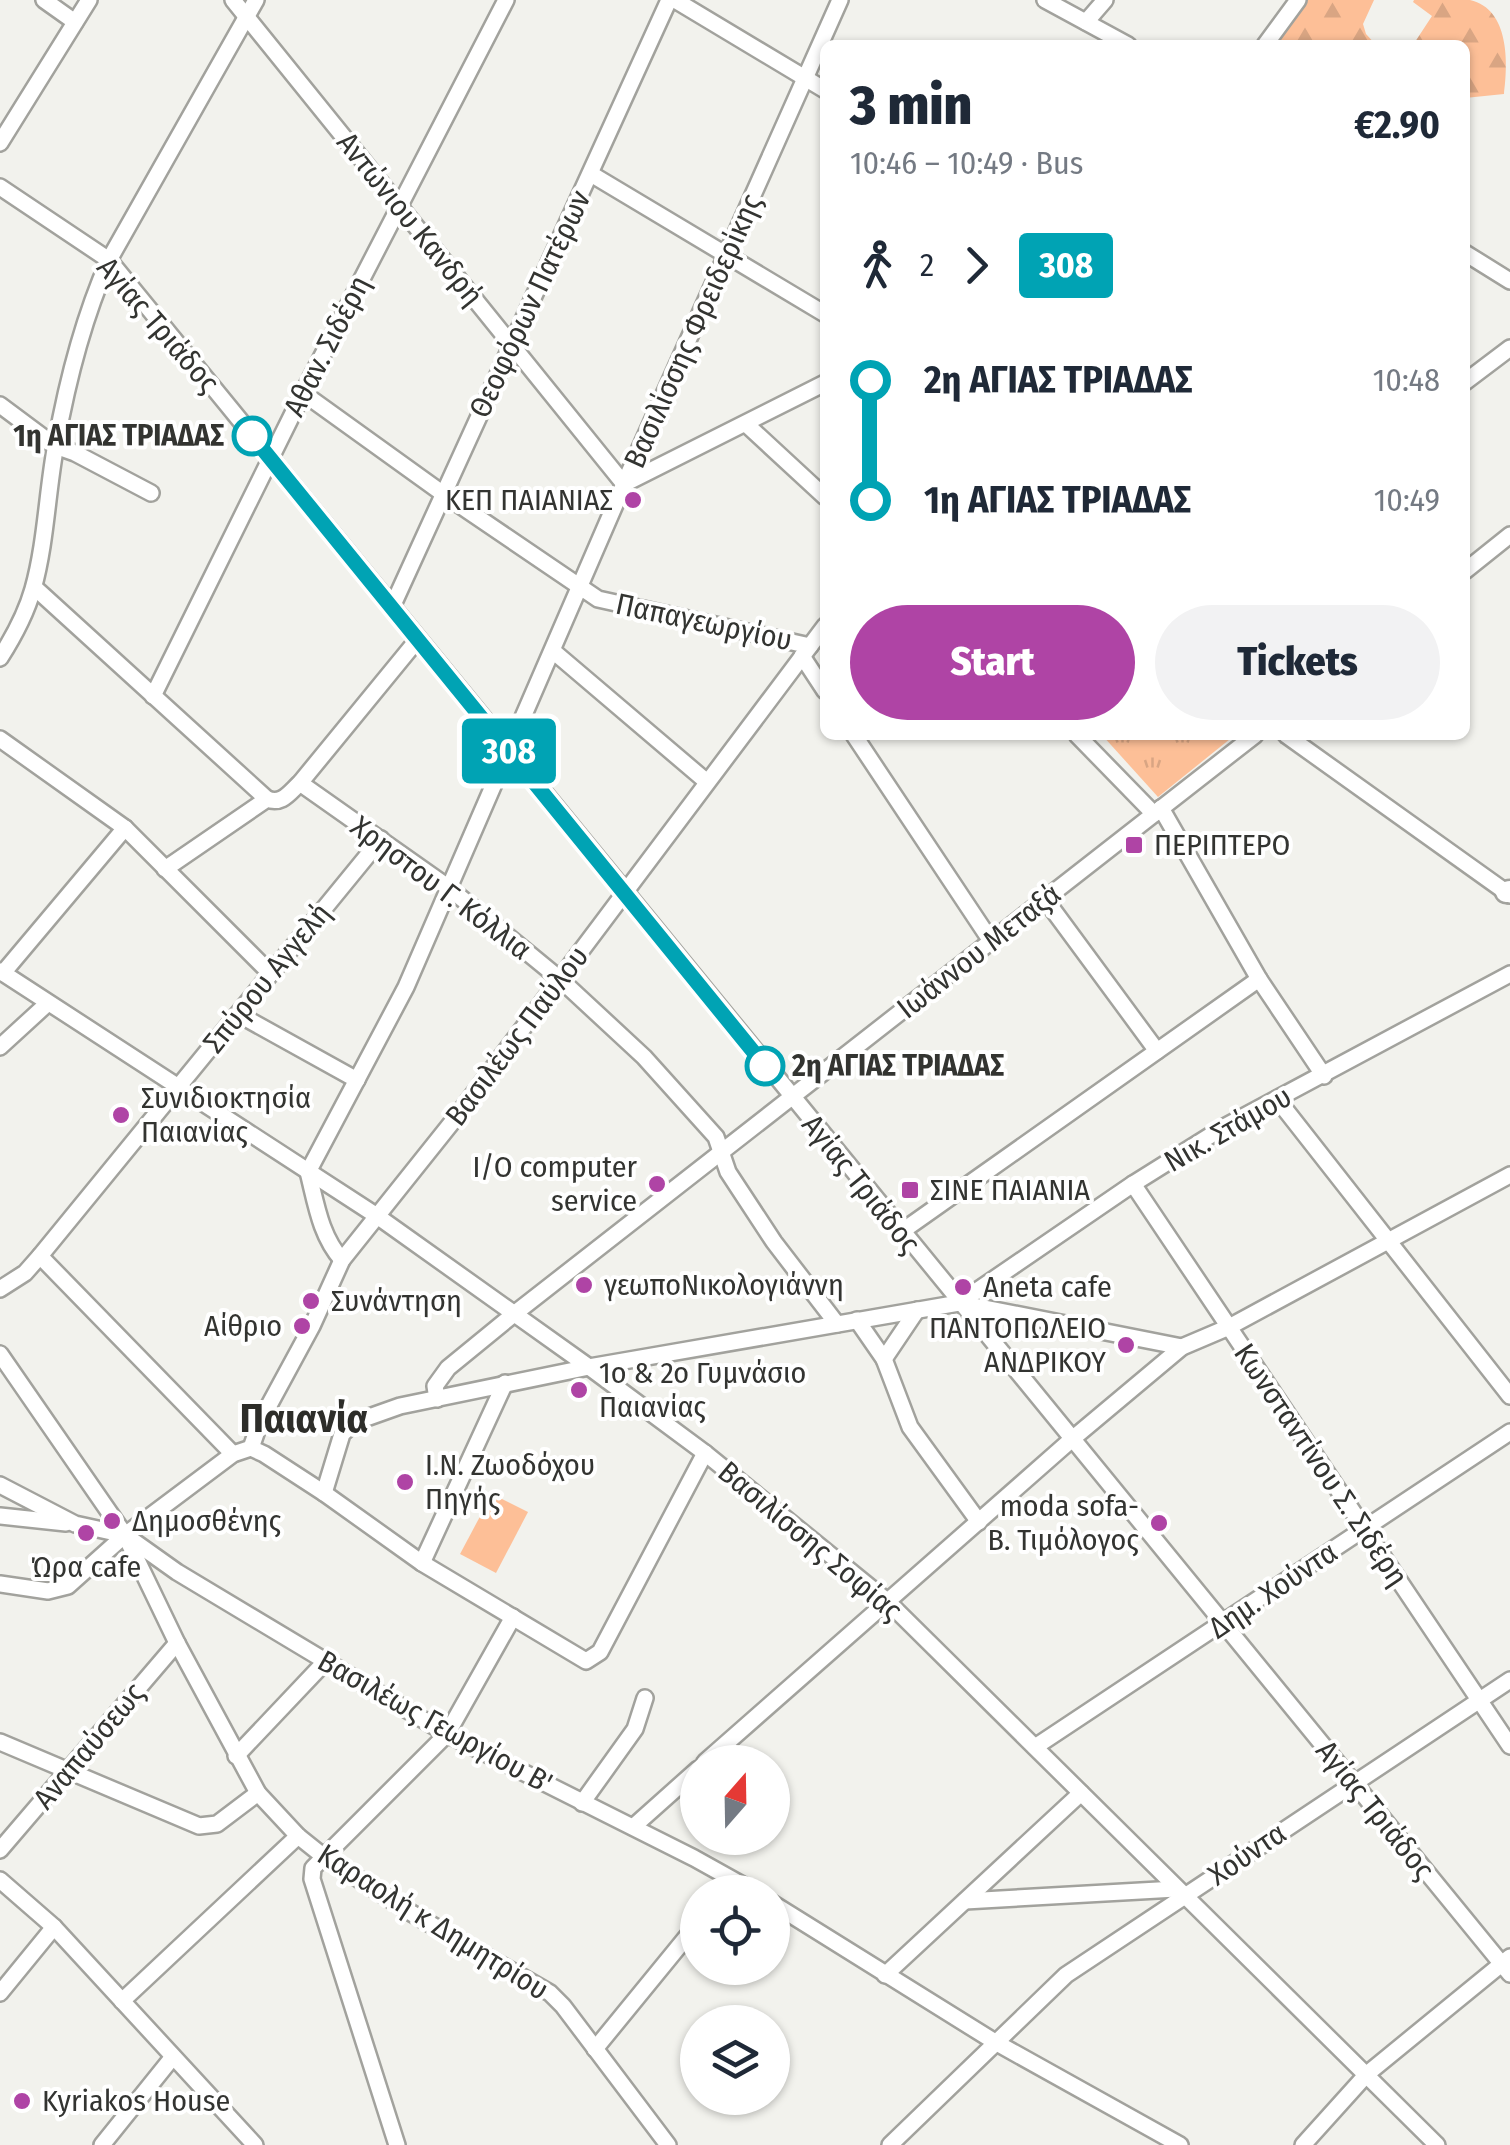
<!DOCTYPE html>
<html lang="en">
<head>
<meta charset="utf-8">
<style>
  body { margin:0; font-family:"Fira Sans Condensed",sans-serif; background:#f2f2f3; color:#1f2937; height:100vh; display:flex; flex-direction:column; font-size:38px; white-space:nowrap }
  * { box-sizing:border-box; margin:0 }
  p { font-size:32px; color:#747a83 }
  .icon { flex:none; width:55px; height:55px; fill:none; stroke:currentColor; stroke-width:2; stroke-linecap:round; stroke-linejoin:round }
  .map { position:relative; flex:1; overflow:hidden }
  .sheet { position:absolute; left:820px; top:40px; width:650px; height:700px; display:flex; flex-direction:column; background:#fff; border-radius:15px; box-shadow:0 2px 8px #0004 }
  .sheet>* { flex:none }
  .badge { padding:0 20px; border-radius:8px; font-size:35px; line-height:65px }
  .needle { width:65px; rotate:20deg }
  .buttons { position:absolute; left:680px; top:1745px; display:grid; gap:20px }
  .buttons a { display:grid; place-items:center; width:110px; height:110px; border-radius:50%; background:#fff; box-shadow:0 2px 8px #0004; font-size:50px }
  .map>.badge { position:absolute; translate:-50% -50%; box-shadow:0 0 0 5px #fff }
  .legs { display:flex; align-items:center; gap:15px; height:110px; padding:0 30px; font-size:32px }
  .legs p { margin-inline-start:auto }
  .head { display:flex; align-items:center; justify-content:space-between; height:170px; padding:0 30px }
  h1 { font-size:55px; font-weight:800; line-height:75px }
  .cta { display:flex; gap:20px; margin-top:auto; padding:20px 30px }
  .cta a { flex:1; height:115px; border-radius:60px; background:#af44a5; color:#fff; font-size:40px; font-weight:800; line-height:115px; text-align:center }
  .cta a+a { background:#f2f2f3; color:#1f2937 }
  ul { padding:0 30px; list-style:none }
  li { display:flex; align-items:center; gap:35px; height:120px; font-size:38px }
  li i { display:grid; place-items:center; width:15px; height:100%; margin:0 12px; background:currentColor }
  li i::after { content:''; width:25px; height:25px; margin:-12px; border:8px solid; border-radius:50%; background:#fff }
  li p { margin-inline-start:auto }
  li:first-child i { background:linear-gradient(#0000 50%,currentColor 0) }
  li:last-child i { background:linear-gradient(currentColor 50%,#0000 0) }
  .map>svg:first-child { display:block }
</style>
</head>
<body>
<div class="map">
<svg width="1510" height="2145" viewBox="0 0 1510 2145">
  <defs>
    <pattern id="forest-firs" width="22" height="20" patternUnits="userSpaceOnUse" patternTransform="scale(2.5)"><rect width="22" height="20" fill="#fdbf97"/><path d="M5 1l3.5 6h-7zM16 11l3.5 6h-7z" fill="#d9a583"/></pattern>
    <pattern id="park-tufts" width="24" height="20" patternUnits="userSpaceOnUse" patternTransform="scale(2.5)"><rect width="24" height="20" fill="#fdbf97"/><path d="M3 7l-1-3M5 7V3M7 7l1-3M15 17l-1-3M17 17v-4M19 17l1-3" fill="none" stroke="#d9a583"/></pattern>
  </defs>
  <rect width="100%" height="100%" fill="#f2f2ed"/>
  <polygon fill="#fdbf97" points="492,1494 528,1512 496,1573 460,1554"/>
  <g fill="url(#forest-firs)">
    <polygon points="1305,0 1374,0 1363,24 1366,34 1376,45 1274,45"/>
    <path d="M1414 0C1431 0 1453 0 1470 0 1510 9 1508 64 1504 94L1465 98V45H1413L1432 16 1413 2Z"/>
  </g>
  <polygon fill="url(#park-tufts)" points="1102,735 1235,735 1158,797"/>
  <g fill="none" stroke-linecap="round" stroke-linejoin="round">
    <g stroke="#a2a29d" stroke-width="20">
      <g id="minor">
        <polyline points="44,0 75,22"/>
        <polyline points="233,0 624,484 825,383"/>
        <polyline points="675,0 825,90"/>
        <polyline points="1045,0 1128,45"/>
        <polyline points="1086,22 1105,0"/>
        <polyline points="1265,45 1298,0"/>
        <polyline points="0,143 89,0"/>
        <polyline points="591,174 825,314"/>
        <polyline points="0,187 109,260 1510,1974"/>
        <polyline points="1465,253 1510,281"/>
        <polyline points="1465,382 1510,348"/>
        <polyline points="303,393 442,493 598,599 810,646"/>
        <polyline points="0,405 55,446 75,453 151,493"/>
        <polyline points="746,424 825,497"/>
        <polyline points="1465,571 1510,535"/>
        <polyline points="34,587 267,799"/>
        <polyline points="392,607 669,0"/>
        <polyline points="553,651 707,782"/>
        <polyline points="802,656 825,691"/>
        <path d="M0 658C14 636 26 614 33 589 46 543 47 492 56 444 67 382 83 319 109 260L256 0"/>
        <polyline points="153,696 303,393 506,0"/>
        <polyline points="854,735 991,941"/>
        <polyline points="1077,735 1154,814"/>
        <polyline points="1286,735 1510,895"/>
        <polyline points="0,739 125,828 271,974"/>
        <polyline points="300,783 449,888 561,980 644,1057 716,1137 728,1172 774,1242 837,1324"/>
        <polyline points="1161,808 1259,979 1324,1076"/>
        <path d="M165 869 267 799C282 805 289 793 300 783L418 639"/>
        <polyline points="1045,899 1157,1051"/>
        <polyline points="0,971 377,1216 589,1367 705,1453 887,1601 1437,2145"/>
        <polyline points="3,973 125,828"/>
        <polyline points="238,1014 357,1080"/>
        <polyline points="0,1047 48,1003"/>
        <polyline points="1277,1099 1510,1396"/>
        <polyline points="1133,1184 1510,1746"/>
        <polyline points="901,1232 1259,979"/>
        <polyline points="40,1256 233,1454"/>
        <path d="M342 1260C320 1235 316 1203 308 1172L406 987 624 484 840 0"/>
        <polyline points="0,1289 25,1273 40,1256 381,839"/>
        <polyline points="959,1303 1133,1184 1224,1127 1510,974"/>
        <polyline points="857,1320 884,1359 910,1427 979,1522"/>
        <polyline points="0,1354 125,1535 177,1643 258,1793 298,1836 323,1856 413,1914 550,1993 563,2006 668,2145"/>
        <polyline points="884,1359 917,1310"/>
        <polyline points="437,1399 435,1386 448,1368 514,1314 1255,735"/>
        <polyline points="251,1448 260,1422 312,1326 342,1260 457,1116 825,626"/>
        <polyline points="251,1448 264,1454 324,1493 422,1563 586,1661 600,1652 705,1453"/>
        <polyline points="0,1485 75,1524 125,1535 177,1572 447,1734 694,1858 755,1892"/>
        <polyline points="324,1493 342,1434 355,1422 400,1406 589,1367 959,1303 1182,1347"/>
        <polyline points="0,1516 66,1523"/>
        <polyline points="422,1563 505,1383"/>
        <polyline points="0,1584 48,1591 68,1586 125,1535 233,1454 251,1448"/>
        <polyline points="0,1742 199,1826 217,1824 258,1793"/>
        <polyline points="1035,1747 1510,1432"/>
        <polyline points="236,1756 325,1662"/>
        <polyline points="705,1762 1071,1440 1182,1347 1229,1327 1510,1175"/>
        <polyline points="582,1803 635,1729 645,1698"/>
        <polyline points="633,1827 698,1769"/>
        <polyline points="0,1850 177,1643"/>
        <polyline points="0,1880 54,1927 255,2145"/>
        <polyline points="965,1901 1176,1889"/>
        <polyline points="772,1903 995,2042 1180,2145"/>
        <polyline points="885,1975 1081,1793"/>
        <polyline points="0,1993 54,1927"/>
        <polyline points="122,2001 298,1836"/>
        <polyline points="595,2049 698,1923"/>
        <polyline points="102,2145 172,2058"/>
        <polyline points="397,2145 312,1879 313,1868 447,1734 513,1617"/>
        <polyline points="890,2145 1066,1975 1510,1680"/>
        <polyline points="1303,2145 1367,2074 1510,1957"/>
      </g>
    </g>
    <g stroke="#a2a29d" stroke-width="25">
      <polyline id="major" points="1506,892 1510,891"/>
    </g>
    <use href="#minor" stroke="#fff" stroke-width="15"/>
    <use href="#major" stroke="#fff" stroke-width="20"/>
  </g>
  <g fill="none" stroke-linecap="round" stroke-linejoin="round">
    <g stroke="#fff" stroke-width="22">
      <polyline id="line-1" points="252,436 765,1066"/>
    </g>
    <use href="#line-1" stroke="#00a3b4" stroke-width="15"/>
  </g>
  <g fill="#fff" stroke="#00a3b4" stroke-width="5">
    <circle cx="252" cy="436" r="18"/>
    <circle cx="765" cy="1066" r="18"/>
  </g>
  <g fill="#af44a5" stroke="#fff" stroke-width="4">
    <circle cx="633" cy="500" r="10"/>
    <rect x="1124" y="835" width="20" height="20" rx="5"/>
    <circle cx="121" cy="1115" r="10"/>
    <circle cx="657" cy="1184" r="10"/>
    <rect x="900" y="1180" width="20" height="20" rx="5"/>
    <circle cx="584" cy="1285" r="10"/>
    <circle cx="963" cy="1287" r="10"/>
    <circle cx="311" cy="1301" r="10"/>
    <circle cx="302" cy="1326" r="10"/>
    <circle cx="1126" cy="1345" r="10"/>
    <circle cx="579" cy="1390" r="10"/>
    <circle cx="405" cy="1482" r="10"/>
    <circle cx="112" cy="1521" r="10"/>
    <circle cx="1159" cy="1523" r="10"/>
    <circle cx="86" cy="1533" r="10"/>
    <circle cx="22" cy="2101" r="10"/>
  </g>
  <g text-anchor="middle" stroke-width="8" stroke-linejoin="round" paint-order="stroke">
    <g font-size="30" fill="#333431" stroke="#fff">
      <text transform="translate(410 219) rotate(51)" y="10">Αντώνιου Κανδρή</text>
      <text transform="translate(530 304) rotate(-65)" y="10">Θεοφόρων Πατέρων</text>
      <text transform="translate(158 325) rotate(49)" y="10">Αγίας Τριάδος</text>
      <text transform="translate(693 331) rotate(-66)" y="10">Βασιλίσσης Φρειδερίκης</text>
      <text transform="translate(327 346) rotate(-63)" y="10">Αθαν. Σιδέρη</text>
      <text transform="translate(704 622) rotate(12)" y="10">Παπαγεωργίου</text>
      <text transform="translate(441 888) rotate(37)" y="10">Χρηστου Γ. Κόλλια</text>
      <text transform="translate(979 951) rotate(-38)" y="10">Ιωάννου Μεταξά</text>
      <text transform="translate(267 978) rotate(-51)" y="10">Σπύρου Αγγελή</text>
      <text transform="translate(517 1036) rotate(-53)" y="10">Βασιλέως Παύλου</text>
      <text transform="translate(1228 1129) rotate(-30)" y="10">Νικ. Στάμου</text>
      <text transform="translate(861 1184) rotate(51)" y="10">Αγίας Τριάδος</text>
      <text transform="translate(1321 1465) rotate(56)" y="10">Κωνσταντίνου Σ. Σιδέρη</text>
      <text transform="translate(810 1541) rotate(40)" y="10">Βασιλίσσης Σοφίας</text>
      <text transform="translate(1273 1590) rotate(-34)" y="10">Δημ. Χούντα</text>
      <text transform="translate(435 1722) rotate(29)" y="10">Βασιλέως Γεωργίου Β'</text>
      <text transform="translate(89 1746) rotate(-50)" y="10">Αναπαύσεως</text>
      <text transform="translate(1375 1810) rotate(51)" y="10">Αγίας Τριάδος</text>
      <text transform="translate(1247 1854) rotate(-34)" y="10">Χούντα</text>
      <text transform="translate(433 1922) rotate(32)" y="10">Καραολή κ Δημητρίου</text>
    </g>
    <g font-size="30" font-weight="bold" fill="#333431" stroke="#fff" text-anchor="end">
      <text x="224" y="446">1η ΑΓΙΑΣ ΤΡΙΑΔΑΣ</text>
      <text x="792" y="1076" text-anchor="start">2η ΑΓΙΑΣ ΤΡΙΑΔΑΣ</text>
    </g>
    <g font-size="30" fill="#333431" stroke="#fff" text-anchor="start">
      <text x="613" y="510" text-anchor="end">ΚΕΠ ΠΑΙΑΝΙΑΣ</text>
      <text x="1154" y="855">ΠΕΡΙΠΤΕΡΟ</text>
      <text x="141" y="1108">Συνιδιοκτησία<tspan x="141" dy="34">Παιανίας</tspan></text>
      <text x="637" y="1177" text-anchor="end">I/O computer<tspan x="637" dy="34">service</tspan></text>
      <text x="930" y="1200">ΣΙΝΕ ΠΑΙΑΝΙΑ</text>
      <text x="604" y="1295">γεωποΝικολογιάννη</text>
      <text x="983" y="1297">Aneta cafe</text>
      <text x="331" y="1311">Συνάντηση</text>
      <text x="282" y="1336" text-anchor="end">Αίθριο</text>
      <text x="1106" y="1338" text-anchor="end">ΠΑΝΤΟΠΩΛΕΙΟ<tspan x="1106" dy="34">ΑΝΔΡΙΚΟΥ</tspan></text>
      <text x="599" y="1383">1ο &amp; 2ο Γυμνάσιο<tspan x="599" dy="34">Παιανίας</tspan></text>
      <text x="425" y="1475">Ι.Ν. Ζωοδόχου<tspan x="425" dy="34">Πηγής</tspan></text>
      <text x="1139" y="1516" text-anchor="end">moda sofa-<tspan x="1139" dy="34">Β. Τιμόλογος</tspan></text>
      <text x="132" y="1531">Δημοσθένης</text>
      <text x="86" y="1577" text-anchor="middle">Ώρα cafe</text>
      <text x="42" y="2111">Kyriakos House</text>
    </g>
    <g font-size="40" font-weight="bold" fill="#2d2d29" stroke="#fff">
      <text x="304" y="1432">Παιανία</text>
    </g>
  </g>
</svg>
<div class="buttons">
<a><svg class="needle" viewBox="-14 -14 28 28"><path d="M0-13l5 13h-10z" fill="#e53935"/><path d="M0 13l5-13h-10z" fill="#747a83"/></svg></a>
<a><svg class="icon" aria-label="locate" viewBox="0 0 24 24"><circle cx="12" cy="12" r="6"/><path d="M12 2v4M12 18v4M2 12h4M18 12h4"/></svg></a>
<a><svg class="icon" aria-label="layers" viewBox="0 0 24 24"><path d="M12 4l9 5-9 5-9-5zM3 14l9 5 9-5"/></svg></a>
</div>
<b class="badge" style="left:509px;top:751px;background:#00a3b4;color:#fff">308</b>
<section class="sheet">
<div class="head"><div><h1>3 min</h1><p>10:46 – 10:49 · Bus</p></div><b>€2.90</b></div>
<div class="legs"><svg class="icon" aria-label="walk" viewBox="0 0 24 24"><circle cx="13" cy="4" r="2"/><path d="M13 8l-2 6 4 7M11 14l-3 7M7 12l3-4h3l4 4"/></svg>2<svg class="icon" aria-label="forward" viewBox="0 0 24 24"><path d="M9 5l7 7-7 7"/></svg><b class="badge" style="background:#00a3b4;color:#fff">308</b></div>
<ul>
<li><i style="color:#00a3b4"></i><b>2η ΑΓΙΑΣ ΤΡΙΑΔΑΣ</b><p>10:48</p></li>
<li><i style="color:#00a3b4"></i><b>1η ΑΓΙΑΣ ΤΡΙΑΔΑΣ</b><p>10:49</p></li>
</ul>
<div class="cta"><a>Start</a><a>Tickets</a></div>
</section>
</div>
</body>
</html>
